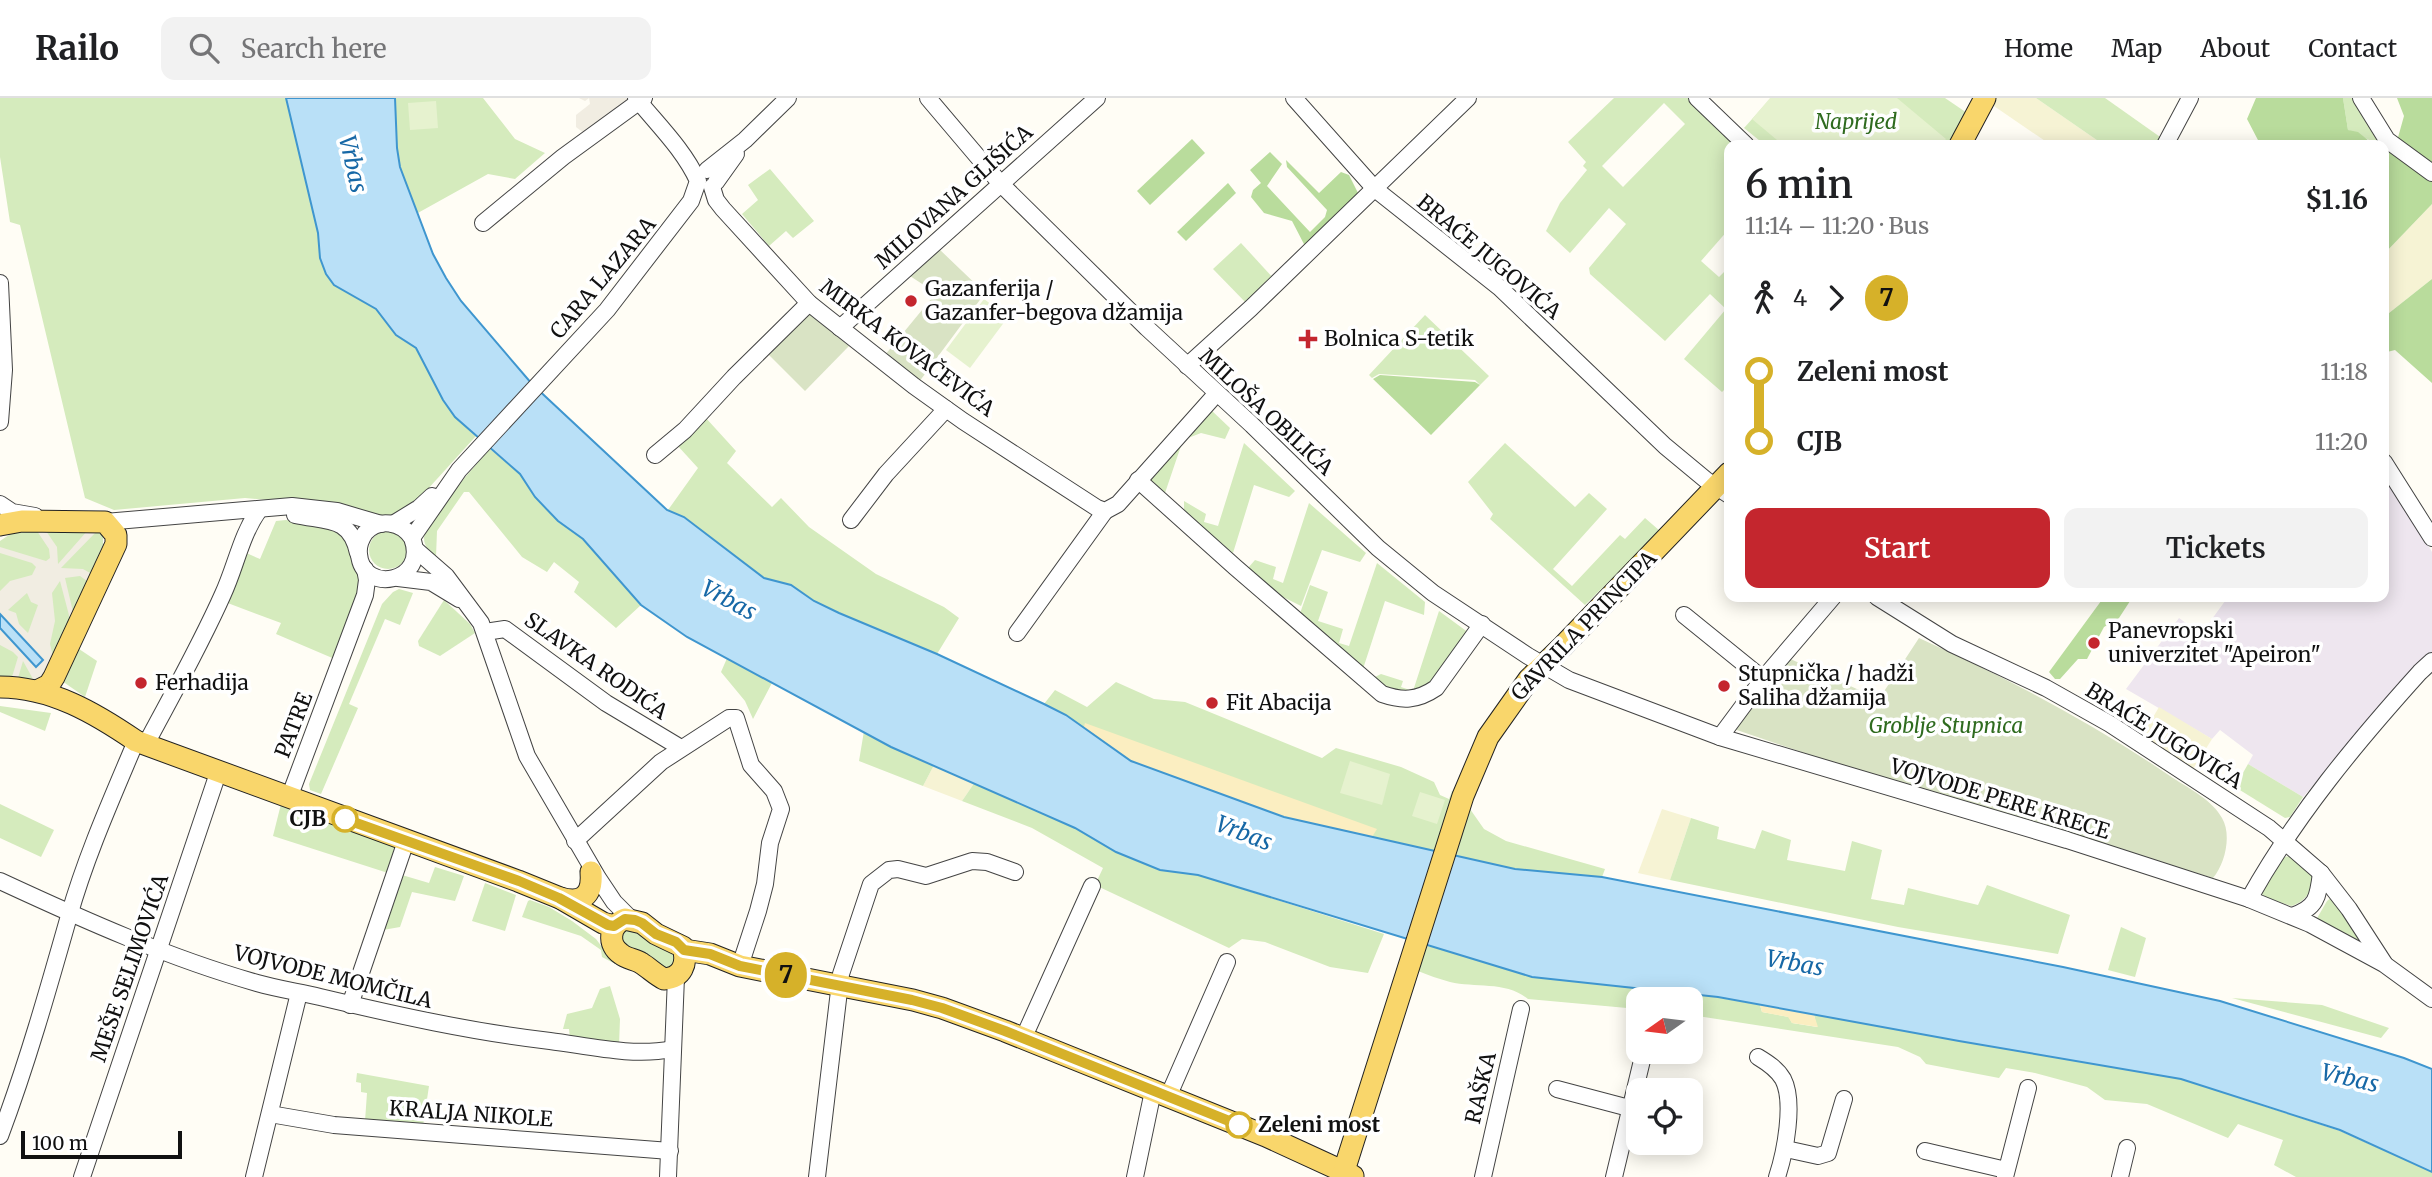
<!DOCTYPE html>
<html lang="en">
<head>
<meta charset="utf-8">
<style>
  body { margin:0; font-family:Merriweather,serif; background:#f2f2f2; color:#202124; height:100vh; display:flex; flex-direction:column; font-size:26px; white-space:nowrap }
  * { box-sizing:border-box; margin:0 }
  p { font-size:23px; color:#757577 }
  .icon { flex:none; width:38px; height:38px; fill:none; stroke:currentColor; stroke-width:2; stroke-linecap:round; stroke-linejoin:round }
  .map { position:relative; flex:1; overflow:hidden }
  .sheet { position:absolute; left:1724px; top:42px; width:665px; height:462px; display:flex; flex-direction:column; background:#fff; border-radius:14px; box-shadow:0 4px 18px #0003 }
  .sheet>* { flex:none }
  .badge { padding:0 14px; border-radius:23px; font-size:24px; line-height:46px }
  .needle { width:46px; rotate:256deg }
  .buttons { position:absolute; left:1626px; top:889px; display:grid; gap:14px }
  .buttons a { display:grid; place-items:center; width:77px; height:77px; border-radius:14px; background:#fff; box-shadow:0 4px 18px #0003; font-size:35px }
  .scale { position:absolute; left:21px; bottom:18px; width:161px; box-sizing:border-box; padding-left:7px; border:4px solid #111; border-top:0; font-size:19px; line-height:24px; white-space:nowrap; color:#111; -webkit-text-stroke:5px #fff; paint-order:stroke }
  .map>.badge { position:absolute; translate:-50% -50%; box-shadow:0 0 0 4px #fff }
  .legs { display:flex; align-items:center; gap:10px; height:77px; padding:0 21px; font-size:23px }
  .legs p { margin-inline-start:auto }
  .overview { display:flex; align-items:center; justify-content:space-between; height:119px; padding:0 21px }
  h1 { font-size:38px; font-weight:600; line-height:52px }
  .action { display:flex; gap:14px; margin-top:auto; padding:14px 21px }
  .action a { flex:1; height:80px; border-radius:14px; background:#c4262e; color:#fff; font-size:28px; font-weight:600; line-height:80px; text-align:center }
  .action a+a { background:#f2f2f2; color:#202124 }
  ul { padding:0 21px; list-style:none }
  li { display:flex; align-items:center; gap:24px; height:70px; font-size:26px }
  li i { display:grid; place-items:center; width:10px; height:100%; margin:0 9px; background:currentColor }
  li i::after { content:''; width:18px; height:18px; margin:-9px; border:5px solid; border-radius:50%; background:#fff }
  li p { margin-inline-start:auto }
  li:first-child i { background:linear-gradient(#0000 50%,currentColor 0) }
  li:last-child i { background:linear-gradient(currentColor 50%,#0000 0) }
  header { display:flex; align-items:center; gap:42px; box-sizing:border-box; height:98px; padding:0 35px; background:#fff; border-bottom:2px solid #e0e0e0 }
  header strong { font-size:33px }
  nav { display:flex; gap:38px; margin-inline-start:auto; font-size:24px }
  .search { width:490px; height:63px; background:#f2f2f2; display:flex; align-items:center; gap:18px; box-sizing:border-box; padding:0 24px; border-radius:14px; color:#757577; font-size:26px }
  .map>svg:first-child { display:block }
</style>
</head>
<body>
<header>
<strong>Railo</strong>
<div class="search"><svg class="icon" aria-label="search" viewBox="0 0 24 24"><circle cx="10" cy="10" r="6"/><path d="M15 15l6 6"/></svg>Search here</div>
<nav><a>Home</a><a>Map</a><a>About</a><a>Contact</a></nav>
</header>
<div class="map">
<svg width="2432" height="1079" viewBox="0 0 2432 1079">
  <rect width="100%" height="100%" fill="#fffdf5"/>
  <polygon fill="#eee6ef" points="2392,385 2432,454 2432,555 2303,699 2248,666 2253,657 2220,632 2212,641 2126,591 2179,520 2201,536 2228,499 2384,499 2384,396"/>
  <g fill="#f6f3d4">
    <polygon points="1995,0 2036,0 2104,47 2051,47 1991,6"/>
    <polygon points="2432,106 2432,181 2384,219 2384,156"/>
    <polygon points="2159,609 2212,641 2193,671 2141,640"/>
    <polygon points="934,667 975,684 962,703 923,688"/>
    <polygon points="1662,711 1691,720 1670,782 1638,775"/>
  </g>
  <g fill="#d5ebbd" fill-rule="evenodd">
    <polygon points="0,0 286,0 318,135 320,160 326,176 335,187 376,211 396,237 416,250 443,302 455,319 476,338 417,403 398,418 382,419 301,405 245,400 114,412 85,400 20,127 10,124 0,59"/>
    <polygon points="395,0 483,0 515,41 545,55 515,81 488,76 416,116 400,69 397,50"/>
    <path d="M1614 0H1688L1736 47H1729V131L1701 163 1719 179 1729 169V287L1722 294 1684 261 1726 211 1710 196 1665 243 1590 176 1589 170 1626 126 1609 110 1570 155 1546 133 1560 105 1587 72 1583 68 1586 64 1568 44ZM1664 5 1685 26 1623 89 1602 68Z"/>
    <polygon points="1771,0 1945,0 1967,15 1948,47 1765,47 1744,30"/>
    <polygon points="2036,0 2105,0 2163,41 2160,47 2104,47"/>
    <polygon points="2343,0 2357,0 2388,50 2384,55 2384,47 2374,47 2369,42 2348,32"/>
    <polygon points="770,71 814,123 793,140 786,133 769,148 742,116 758,102 748,87"/>
    <polygon points="1241,145 1276,183 1250,209 1213,171"/>
    <polygon points="1425,217 1489,278 1480,287 1475,282 1379,276 1372,280 1369,277"/>
    <polygon points="1211,312 1230,330 1225,341 1201,335 1183,342 1165,395 1144,381"/>
    <polygon points="705,319 736,353 727,365 772,409 781,400 809,429 876,476 944,509 959,520 937,556 839,515 814,503 791,487 764,480 668,412 698,370 677,347"/>
    <polygon points="1244,345 1295,393 1289,399 1254,387 1233,455 1184,413 1184,403 1206,416 1204,424 1218,428"/>
    <polygon points="1505,345 1575,409 1589,395 1607,411 1553,471 1572,488 1620,437 1625,441 1645,420 1660,433 1585,507 1490,421 1493,416 1468,384"/>
    <path d="M490 351 520 376 535 399 558 423 583 441 641 507 616 530 574 494 579 484 554 464 547 474 522 459 469 394H464L437 433 436 459C430 454 424 449 424 440 425 424 477 365 490 351Z"/>
    <polygon points="1309,405 1366,455 1360,464 1322,452 1301,508 1283,499 1280,503 1248,470 1255,462 1276,469 1273,481 1283,485"/>
    <polygon points="286,422 343,434 359,477 361,484 337,562 276,536 281,525 225,504 244,454 260,461 276,423"/>
    <circle cx="388" cy="452" r="19"/>
    <polygon points="42,433 99,434 103,439 103,447 53,558 36,581 0,578 0,443 12,435"/>
    <polygon points="1377,465 1425,504 1424,517 1385,503 1362,574 1298,521 1310,487 1328,494 1318,523 1343,531 1339,545 1349,548"/>
    <polygon points="399,491 413,495 400,527 385,521 349,606 358,610 321,696 310,692 309,686 382,506 393,494"/>
    <polygon points="444,502 470,526 475,535 440,558 419,548 418,543"/>
    <polygon points="1439,513 1469,535 1425,592 1392,595 1373,580 1381,576 1403,583 1401,589 1413,593"/>
    <polygon points="76,549 97,563 85,599 62,583"/>
    <polygon points="728,558 773,583 753,621 745,603 721,574"/>
    <polygon points="1116,584 1154,601 1185,604 1322,660 1336,650 1401,669 1434,684 1440,697 1449,701 1452,693 1472,702 1470,711 1484,731 1506,743 1605,771 1602,779 1515,771 1284,719 1131,663 1066,617 1044,606 1055,592 1087,609"/>
    <polygon points="0,608 51,615 45,633 0,614"/>
    <polygon points="864,633 892,649 934,667 923,688 859,663"/>
    <polygon points="2248,666 2303,699 2290,719 2285,720 2235,689"/>
    <polygon points="975,684 1075,730 1116,754 1160,772 1198,777 1384,836 1368,875 1330,869 1265,844 1242,841 1229,850 1095,787 1103,770 1032,730 962,703"/>
    <polygon points="0,706 54,732 41,759 0,740"/>
    <polygon points="281,706 397,749 388,775 273,738"/>
    <polygon points="1691,720 1719,729 1717,741 1755,751 1762,732 1791,742 1787,762 1845,773 1852,743 1882,752 1871,801 1904,807 1908,790 1978,807 1987,787 2070,817 2058,856 1898,829 1670,782"/>
    <path d="M2292 758C2297 762 2303 765 2307 769 2321 784 2307 804 2291 808L2265 799 2261 795 2262 788 2283 759Z"/>
    <polygon points="435,769 464,778 455,803 412,794 400,829 383,832 402,777 429,785"/>
    <polygon points="485,785 516,797 505,833 472,823"/>
    <polygon points="2333,798 2363,847 2316,822 2327,803"/>
    <polygon points="530,802 549,809 572,823 596,841 608,857 627,872 602,859 601,852 581,838 522,819 528,803"/>
    <polygon points="628,827 675,857 674,867 666,872 626,849 618,835"/>
    <polygon points="2121,829 2146,840 2135,879 2108,872"/>
    <path d="M1427 848 1760 907 1762 914 1789 919 1792 925 1817 929 1814 917 2181 981 2340 1033 2432 1074V1079H2296L2274 1067 2283 1042 2238 1026 2228 1040 2147 1006 2105 1002 2087 989 2035 975 2006 970 1999 980 1926 966 1920 959 1898 949 1691 917 1690 901H1638V911L1528 901C1507 883 1475 890 1450 884 1439 881 1428 877 1418 873Z"/>
    <polygon points="610,888 620,921 619,947 570,941 569,931 563,931 567,916 592,910 600,891"/>
    <polygon points="2232,900 2322,907 2389,930 2381,940"/>
    <polygon points="357,975 429,988 423,1028 365,1023 367,995 361,994 361,985 356,984"/>
  </g>
  <g fill="#b9dc9c">
    <polygon points="2256,0 2343,0 2348,32 2358,34 2374,47 2257,47 2259,44 2247,21"/>
    <polygon points="2397,0 2432,0 2432,75 2429,80 2432,84 2432,106 2384,156 2384,55 2397,43 2404,18"/>
    <polygon points="1192,41 1205,55 1150,107 1137,93"/>
    <polygon points="1270,54 1282,66 1267,88 1310,134 1325,119 1327,112 1287,69 1286,62 1319,95 1341,74 1349,77 1360,99 1306,150 1292,123 1264,115 1251,99 1253,92 1261,85 1250,72"/>
    <polygon points="1228,85 1236,95 1186,143 1177,134"/>
    <polygon points="2432,181 2432,285 2395,252 2387,254 2384,247 2384,219"/>
    <polygon points="1380,277 1475,284 1480,287 1431,337 1373,281"/>
    <polygon points="2104,499 2132,500 2119,520 2104,529 2087,561 2078,561 2060,581 2055,581 2049,574"/>
  </g>
  <g fill="#fbeec1">
    <polygon points="1085,625 1377,731 1372,739 1284,719 1131,663 1084,629"/>
    <polygon points="1760,907 1814,917 1818,929 1792,925 1788,919 1762,914"/>
  </g>
  <g fill="#d9e3c4">
    <polygon points="938,150 985,195 919,284 885,257 936,195 910,178"/>
    <polygon points="807,214 849,248 805,293 765,253"/>
    <path d="M1919 540C2007 580 2093 625 2173 680 2190 691 2212 702 2222 720 2232 737 2225 766 2213 780L1875 679 1731 630 1786 559 1879 601Z"/>
  </g>
  <g fill="#e6f2cf">
    <polygon points="1770,0 1897,0 1946,41 1941,47 1783,47 1752,21"/>
    <polygon points="436,3 438,30 410,32 408,5"/>
    <polygon points="984,201 1008,219 970,270 946,252"/>
    <polygon points="1350,663 1390,676 1382,707 1340,695"/>
    <polygon points="1420,694 1445,702 1437,726 1412,718"/>
  </g>
  <g fill="#f1ede2" fill-rule="evenodd">
    <polygon points="579,0 628,0 629,1 584,35 576,29 576,17 590,6 589,0 585,3"/>
    <path d="M88 432 97 433 61 470 83 471 90 475 87 483 80 478 65 480 73 514 70 521 60 483 52 495 55 523 50 546 53 558 40 580 33 581 23 563 18 580 12 579 18 559 13 554 0 547V530L36 569 43 562 0 516V493L10 483 32 477 36 469 32 465 0 455V449L46 463 50 460 49 451 37 433H46L57 449 58 466ZM27 495 31 504 38 507 28 535 19 526 16 515 8 512Z"/>
  </g>
  <g fill="#b9e0f7" stroke="#3f96cf" stroke-width="2">
    <polygon points="286,0 395,0 397,50 400,69 433,156 446,180 461,203 532,286 667,412 684,419 764,480 791,487 814,503 839,515 937,556 1044,606 1066,617 1131,663 1284,719 1515,771 1602,779 2063,869 2220,903 2404,960 2432,971 2432,1074 2340,1032 2181,981 1959,943 1718,899 1532,879 1198,777 1160,772 1116,754 1075,730 891,649 687,539 641,507 583,441 558,423 535,399 520,376 455,319 443,302 416,250 396,237 376,211 334,187 326,176 320,160 318,135"/>
    <polygon points="0,516 43,562 36,569 0,530"/>
  </g>
  <g fill="none" stroke-linecap="round" stroke-linejoin="round">
    <g stroke="#444" stroke-width="18">
      <g id="minor">
        <polyline points="928,0 1000,85 1147,230 1252,327 1378,450 1433,495 1528,558 1569,582 1720,639 2067,742 2249,801 2310,826 2384,866 2432,901"/>
        <polyline points="1294,0 1375,91 1500,190 1665,348 1706,382 1729,397"/>
        <polyline points="1697,0 1746,47"/>
        <polyline points="2361,0 2387,42 2432,75"/>
        <polyline points="2165,47 2190,0"/>
        <polyline points="707,72 745,42 788,0"/>
        <polyline points="716,84 736,56"/>
        <polyline points="712,89 716,102 723,111 809,205 824,217 914,288 963,323 1097,410 1105,413 1118,406 1217,295"/>
        <polyline points="483,125 563,59 644,0"/>
        <polyline points="0,185 4,272 0,324"/>
        <polyline points="840,230 1097,0"/>
        <polyline points="1187,268 1251,210 1468,0"/>
        <polyline points="655,357 685,332 734,279 809,205"/>
        <polyline points="2384,364 2432,440"/>
        <path d="M1138 382 1235 469 1382 596C1402 603 1417 603 1436 590L1482 526"/>
        <polyline points="0,406 12,414 35,418"/>
        <path d="M295 417C327 424 350 418 358 455"/>
        <polyline points="851,422 886,376 946,311"/>
        <polyline points="105,424 292,408 337,413 381,426"/>
        <polyline points="393,426 419,410 432,398"/>
        <path d="M412 440C402 424 379 419 365 435 361 441 358 448 359 456 362 497 429 485 412 440L459 372 607 212 691 103 698 83C684 52 658 27 636 0"/>
        <polyline points="415,451 446,478 481,525 527,658 598,780 614,804 632,822"/>
        <polyline points="398,480 431,484 459,501"/>
        <polyline points="1877,499 1952,546 2046,590 2110,626 2269,730 2321,775 2349,811 2384,865"/>
        <polyline points="1684,517 1763,581"/>
        <polyline points="485,534 505,531 606,605 681,650"/>
        <polyline points="1017,535 1105,413"/>
        <polyline points="1720,639 1763,581 1833,499"/>
        <path d="M146 646C172 597 200 548 223 496 236 468 241 437 259 412"/>
        <polyline points="289,700 365,497 367,482 365,471"/>
        <polyline points="575,743 661,664 729,620 736,620 751,667 774,693 781,711 770,745 765,786 758,813 740,868"/>
        <path d="M0 783C84 822 169 860 257 885 278 891 299 894 320 899 396 917 472 934 550 943 589 948 633 959 672 951"/>
        <path d="M2249 801C2296 717 2356 645 2420 574L2432 563"/>
        <path d="M2292 818C2317 810 2318 799 2321 775"/>
        <polyline points="350,907 406,743"/>
        <polyline points="1023,941 1092,788"/>
        <path d="M1758 959C1768 965 1777 971 1783 981 1795 1004 1785 1055 1777 1079"/>
        <polyline points="1557,991 1629,1010"/>
        <polyline points="1168,999 1227,864"/>
        <polyline points="270,1016 334,1027 670,1053"/>
        <path d="M0 1038C27 966 48 892 69 818 86 758 112 700 136 643"/>
        <polyline points="1786,1051 1818,1058 1828,1055 1844,1001"/>
        <polyline points="1925,1053 2006,1072"/>
        <polyline points="82,1079 218,675"/>
        <polyline points="254,1079 299,895"/>
        <polyline points="668,1079 676,879"/>
        <polyline points="817,1079 841,876 871,786 889,772 898,771 926,778 972,763 987,764 1015,774"/>
        <polyline points="1135,1079 1153,993"/>
        <polyline points="1483,1079 1521,911"/>
        <polyline points="1614,1079 1644,954"/>
        <polyline points="2005,1079 2028,990"/>
        <polyline points="2120,1079 2127,1050"/>
      </g>
    </g>
    <g stroke="#222" stroke-width="23">
      <g id="major">
        <polyline points="1960,47 1985,0"/>
        <polyline points="0,427 22,423 105,424 116,437 116,446 54,579 49,587 39,592"/>
        <path d="M0 589C51 589 95 615 136 643L518 783 560 800 603 825 614 828"/>
        <path d="M560 800C582 806 593 798 591 774"/>
        <path d="M625 821 642 825 656 836 683 849C688 866 682 880 664 881 656 877 649 870 641 865 635 861 627 861 621 856 607 847 609 827 625 821Z"/>
        <polyline points="684,852 710,856 740,868 913,902 942,910 1005,933 1266,1038 1353,1078"/>
        <polyline points="1342,1079 1463,698 1488,639 1529,581 1563,548 1729,375"/>
      </g>
    </g>
    <use href="#minor" stroke="#fff" stroke-width="16"/>
    <use href="#major" stroke="#f9d66b" stroke-width="21"/>
  </g>
  <g fill="none" stroke-linecap="round" stroke-linejoin="round">
    <g stroke="#fff" stroke-width="16">
      <polyline id="line-1" points="345,721 519,783 559,800 608,827 614,828 625,821 635,822 642,825 656,836 676,844 684,852 710,856 740,868 912,902 942,910 1005,933 1239,1027"/>
    </g>
    <use href="#line-1" stroke="#d6b129" stroke-width="10"/>
  </g>
  <g fill="#c4262e" stroke="#fff" stroke-width="2.5">
    <circle cx="911" cy="203" r="7"/>
    <path d="M1304.5 230.5h7v7h7v7h-7v7h-7v-7h-7v-7h7z"/>
    <circle cx="2094" cy="545" r="7"/>
    <circle cx="141" cy="585" r="7"/>
    <circle cx="1724" cy="588" r="7"/>
    <circle cx="1212" cy="605" r="7"/>
  </g>
  <g fill="#fff" stroke="#d6b129" stroke-width="3.5">
    <circle cx="345" cy="721" r="12"/>
    <circle cx="1239" cy="1027" r="12"/>
  </g>
  <g text-anchor="middle" stroke-width="7" stroke-linejoin="round" paint-order="stroke">
    <g font-size="21" font-style="italic" fill="#2f6b1f" stroke="#fff">
      <text x="1856" y="31">Naprijed</text>
      <text x="1946" y="635">Groblje Stupnica</text>
    </g>
    <g font-size="21" fill="#111" stroke="#fff">
      <text transform="translate(954 99) rotate(-42)" y="7">MILOVANA GLIŠIĆA</text>
      <text transform="translate(1489 159) rotate(40)" y="7">BRAĆE JUGOVIĆA</text>
      <text transform="translate(603 180) rotate(-50)" y="7">CARA LAZARA</text>
      <text transform="translate(907 250) rotate(37)" y="7">MIRKA KOVAČEVIĆA</text>
      <text transform="translate(1266 314) rotate(43)" y="7">MILOŠA OBILIĆA</text>
      <text transform="translate(1584 528) rotate(-46)" y="7">GAVRILA PRINCIPA</text>
      <text transform="translate(596 568) rotate(35)" y="7">SLAVKA RODIĆA</text>
      <text transform="translate(294 627) rotate(-69)" y="7">PATRE</text>
      <text transform="translate(2164 638) rotate(32)" y="7">BRAĆE JUGOVIĆA</text>
      <text transform="translate(2000 701) rotate(17)" y="7">VOJVODE PERE KRECE</text>
      <text transform="translate(130 870) rotate(-71)" y="7">MEŠE SELIMOVIĆA</text>
      <text transform="translate(333 879) rotate(14)" y="7">VOJVODE MOMČILA</text>
      <text transform="translate(1481 990) rotate(-77)" y="7">RAŠKA</text>
      <text transform="translate(471 1016) rotate(4)" y="7">KRALJA NIKOLE</text>
    </g>
    <g font-size="21" fill="#111" stroke="#fff" text-anchor="start">
      <text x="925" y="198">Gazanferija /<tspan x="925" dy="24">Gazanfer-begova džamija</tspan></text>
      <text x="1324" y="248">Bolnica S-tetik</text>
      <text x="2108" y="540">Panevropski<tspan x="2108" dy="24">univerzitet "Apeiron"</tspan></text>
      <text x="1738" y="583">Stupnička / hadži<tspan x="1738" dy="24">Saliha džamija</tspan></text>
      <text x="155" y="592">Ferhadija</text>
      <text x="1226" y="612">Fit Abacija</text>
    </g>
    <g font-size="21" font-weight="bold" fill="#111" stroke="#fff" text-anchor="end">
      <text x="326" y="728">CJB</text>
      <text x="1258" y="1034" text-anchor="start">Zeleni most</text>
    </g>
    <g font-size="23" font-style="italic" fill="#1768a6" stroke="#fff">
      <text transform="translate(353 66) rotate(77)" y="8">Vrbas</text>
      <text transform="translate(729 502) rotate(28)" y="8">Vrbas</text>
      <text transform="translate(1244 735) rotate(21)" y="8">Vrbas</text>
      <text transform="translate(1795 865) rotate(10)" y="8">Vrbas</text>
      <text transform="translate(2350 980) rotate(13)" y="8">Vrbas</text>
    </g>
  </g>
</svg>
<div class="buttons">
<a><svg class="needle" viewBox="-14 -14 28 28"><path d="M0-13l5 13h-10z" fill="#e53935"/><path d="M0 13l5-13h-10z" fill="#757577"/></svg></a>
<a><svg class="icon" aria-label="locate" viewBox="0 0 24 24"><circle cx="12" cy="12" r="6"/><path d="M12 2v4M12 18v4M2 12h4M18 12h4"/></svg></a>
</div>
<div class="scale">100 m</div>
<b class="badge" style="left:786px;top:877px;background:#d6b129;color:#111">7</b>
<section class="sheet">
<div class="overview"><div><h1>6 min</h1><p>11:14 – 11:20 · Bus</p></div><b>$1.16</b></div>
<div class="legs"><svg class="icon" aria-label="walk" viewBox="0 0 24 24"><circle cx="13" cy="4" r="2"/><path d="M13 8l-2 6 4 7M11 14l-3 7M7 12l3-4h3l4 4"/></svg>4<svg class="icon" aria-label="forward" viewBox="0 0 24 24"><path d="M9 5l7 7-7 7"/></svg><b class="badge" style="background:#d6b129;color:#111">7</b></div>
<ul>
<li><i style="color:#d6b129"></i><b>Zeleni most</b><p>11:18</p></li>
<li><i style="color:#d6b129"></i><b>CJB</b><p>11:20</p></li>
</ul>
<div class="action"><a>Start</a><a>Tickets</a></div>
</section>
</div>
</body>
</html>
